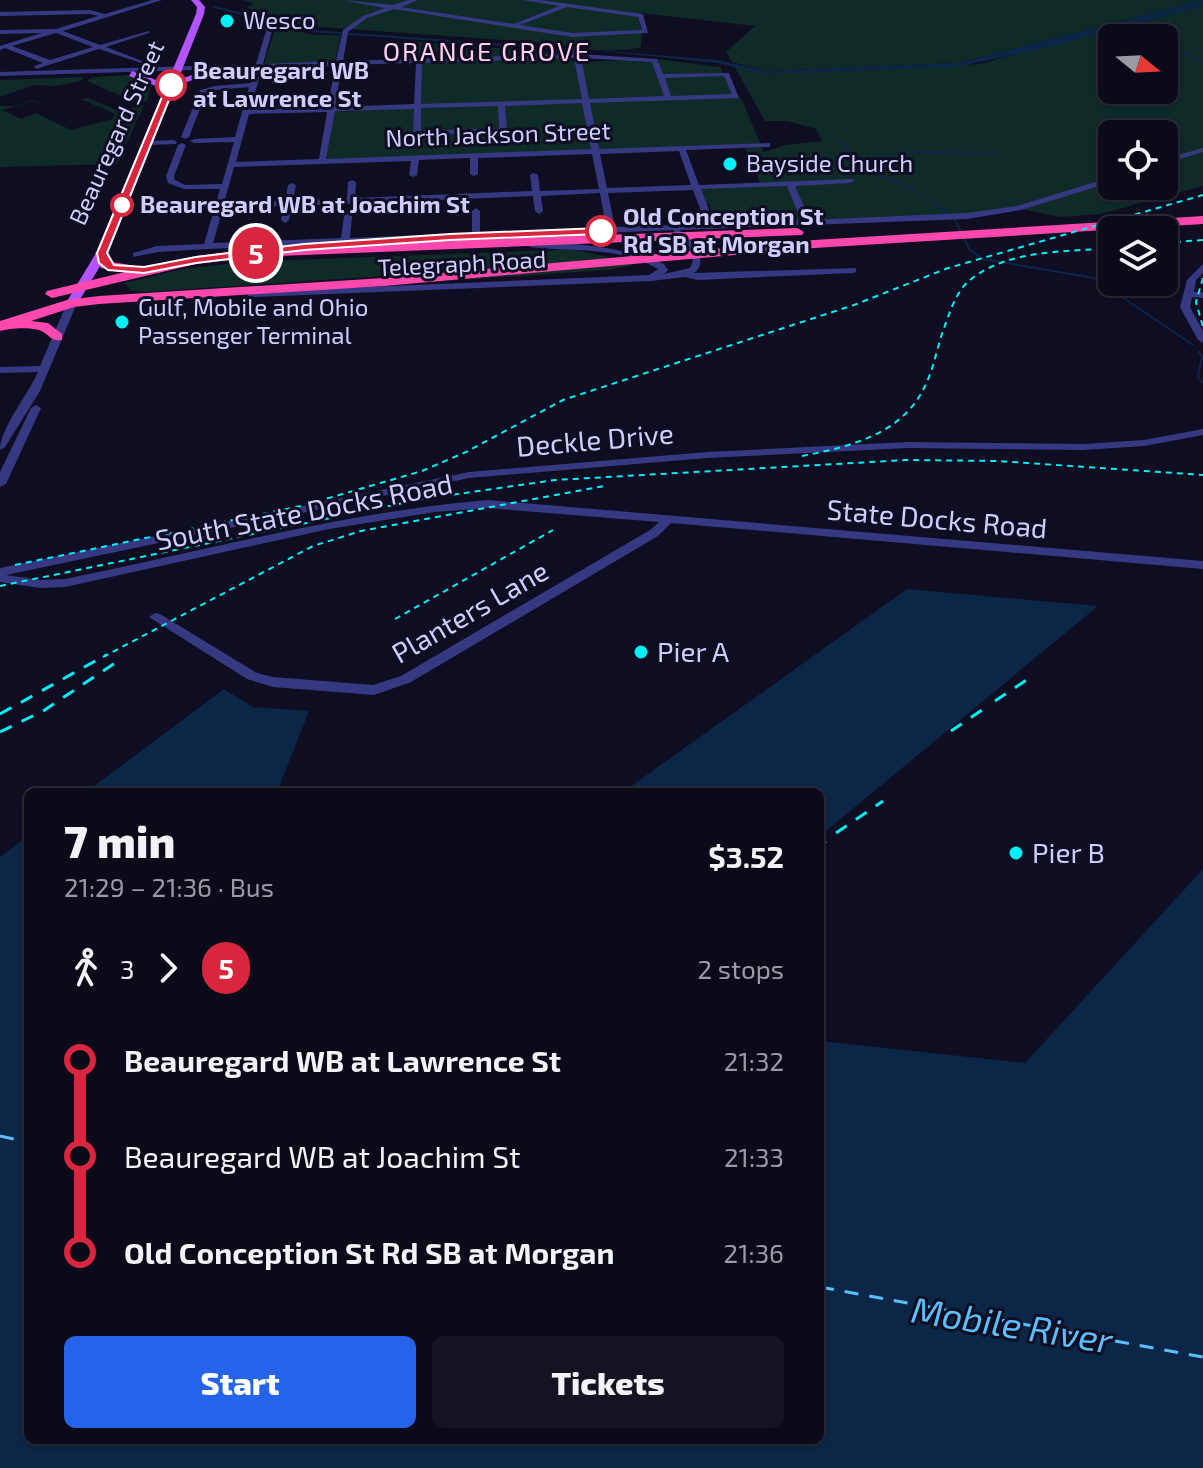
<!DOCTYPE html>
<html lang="en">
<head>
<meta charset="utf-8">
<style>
  body { margin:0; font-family:"Exo 2",sans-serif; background:#141322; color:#f1f3f6; height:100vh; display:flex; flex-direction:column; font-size:30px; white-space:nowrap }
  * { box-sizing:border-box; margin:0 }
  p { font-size:26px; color:#9a9aa2 }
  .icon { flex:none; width:44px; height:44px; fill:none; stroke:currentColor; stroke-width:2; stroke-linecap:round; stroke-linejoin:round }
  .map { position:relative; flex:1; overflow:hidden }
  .side { position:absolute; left:24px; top:788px; width:800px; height:656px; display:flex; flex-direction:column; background:#0b0a19; border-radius:12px; box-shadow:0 2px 6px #0004,0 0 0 2px #2b2b38 }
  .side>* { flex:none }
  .badge { padding:0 16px; border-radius:26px; font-size:28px; line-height:52px }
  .needle { width:52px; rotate:108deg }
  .controls { position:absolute; left:1098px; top:24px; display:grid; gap:16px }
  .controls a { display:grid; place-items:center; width:80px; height:80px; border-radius:12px; background:#0b0a19; box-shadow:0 2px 6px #0004,0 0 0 2px #2b2b38; font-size:40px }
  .map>.badge { position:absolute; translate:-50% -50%; box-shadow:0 0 0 4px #fff }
  .legs { display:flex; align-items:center; gap:12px; height:88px; padding:0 40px; font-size:26px }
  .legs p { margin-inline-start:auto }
  .overview { display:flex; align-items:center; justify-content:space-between; height:136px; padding:0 40px }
  h1 { font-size:44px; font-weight:800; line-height:60px }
  .cta { display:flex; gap:16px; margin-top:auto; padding:16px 40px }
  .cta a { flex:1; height:92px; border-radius:12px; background:#2563eb; color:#fff; font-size:32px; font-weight:800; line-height:92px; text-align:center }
  .cta a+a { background:#141322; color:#f1f3f6 }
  ul { padding:0 40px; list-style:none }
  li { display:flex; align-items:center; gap:28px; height:96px; font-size:30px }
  li i { display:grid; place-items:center; width:12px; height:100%; margin:0 10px; background:currentColor }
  li i::after { content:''; width:20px; height:20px; margin:-10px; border:6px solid; border-radius:50%; background:#0b0a19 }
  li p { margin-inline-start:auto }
  li:first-child i { background:linear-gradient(#0000 50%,currentColor 0) }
  li:last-child i { background:linear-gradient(currentColor 50%,#0000 0) }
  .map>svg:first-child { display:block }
</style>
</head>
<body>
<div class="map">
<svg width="1203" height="1468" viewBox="0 0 1203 1468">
  <rect width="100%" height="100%" fill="#0f0d21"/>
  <g fill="#0f2b28" fill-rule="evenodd">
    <path d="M242 0H1203L958 63 766 71 732 62 726 52 755 26 641 13 637 16 642 31 641 47C616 54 573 49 547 43L306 26 246 8 254 4Z"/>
    <path d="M1203 6V186L1100 214 1060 217 1018 208 967 216 733 223 713 217 709 204H699L692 186 760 183 745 148 326 161 334 111 420 108 422 60 402 61 405 41 562 53 573 62 657 59 720 67 733 94 741 98 764 152 785 145 822 141 816 129 788 121H765L734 66 762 74 979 64ZM1112 38H1164V90H1112ZM1112 134H1164V186H1112Z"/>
    <polygon points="276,26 313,35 341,35 335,62 264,64"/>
    <polygon points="131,75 149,82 151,86 147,101 135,102 87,81 93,77"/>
    <polygon points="82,77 81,81 55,86 33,85 0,97 0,80"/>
    <polygon points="88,98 119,111 144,105 117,164 0,167 0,106 14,106 33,100 45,105 33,101 2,110 21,119 36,113 71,130 113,119 115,114 82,99"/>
    <polygon points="556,250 575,250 632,262 633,265 609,270 398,284 398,275 145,292 132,291 124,283 183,269 243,262"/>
  </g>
  <g fill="#0b2646">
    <polygon points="1203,0 1203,6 1019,54 955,67 762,74 718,63 580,49 718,60 766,71 958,63"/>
    <polygon points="907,589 1098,606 820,836 820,792 623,792"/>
    <polygon points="224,689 253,707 309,711 277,792 86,792"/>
    <polygon points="28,836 28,1440 820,1440 820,1041 1025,1063 1203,869 1203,1468 0,1468 0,857"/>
  </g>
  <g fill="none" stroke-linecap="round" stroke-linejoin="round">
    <g stroke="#0b2646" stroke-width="2">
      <polyline points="214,7 311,31 574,50"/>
      <polyline points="1115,26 1144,38"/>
      <polyline points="1164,46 1203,62"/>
      <polyline points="839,141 868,172 902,183 950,214"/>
      <polyline points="861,161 905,152 996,153"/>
      <polyline points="955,220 970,250 983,259 1094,278 1193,345"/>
      <polyline points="1199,352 1202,357 1198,377 1203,383"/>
    </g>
    <g stroke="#5bbfff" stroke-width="3" stroke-dasharray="14 11" stroke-linecap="butt">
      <polyline points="0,1136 28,1142"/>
      <polyline points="820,1287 1203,1357"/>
    </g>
    <g fill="#363981" fill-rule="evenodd">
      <path d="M152 0H162L63 31 100 45 149 31V33L106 47 150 64V66L99 49 36 69 34 66 43 63 5 48 0 50V46L3 45 42 33 0 34V30L56 29 98 16 90 14 0 16V12L90 10 105 14ZM56 33 93 47 50 60 12 46Z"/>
      <path d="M342 0 393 5 409 0H418L401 7 514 24 559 6 523 0H540L643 14 648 33 572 37 394 9 367 18 348 32 343 61 573 54 572 47 575 45 578 47 580 54 657 59 663 74 729 73 739 98 590 103 599 149 770 143V147H767L686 150 699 185 853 179 854 181 850 183 795 186 810 220 967 213 1017 206 1112 177V182L1021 210 967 219 679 230 694 239C698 251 706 265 694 273L856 268V272L853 273 698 280 685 277 651 281 251 297 248 296V292L649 275 658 269C620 246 572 252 530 247L529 245 533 242C579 243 622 247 664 264L668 270 664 274 690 268 693 261 686 240 674 234V230L208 249 158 252 133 257V253L157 246 204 244 220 189H184L168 183 166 176 178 145 182 143 186 145 174 176 175 180 185 185 222 184 234 142 194 143 190 141 194 139 235 137 249 87 216 90 206 93 189 137 185 139 181 137 200 90 215 86 251 83 255 68 0 76V72L256 64 266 31 263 27 266 25 272 31 263 64 336 61 343 30 363 16 385 8ZM567 7 638 17 642 30 572 33 520 25ZM574 58 582 99 421 104 422 63ZM581 58 652 62 664 96 589 99ZM416 63 414 104 335 107 342 65ZM335 66 328 107 250 110 262 68ZM724 76 732 94 671 96 665 78ZM582 103 591 149 326 159 335 111 414 109 413 133 417 135 503 132 507 130 505 106ZM498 106 499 128 421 131V108ZM327 112 319 159 236 162 249 114ZM679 151 691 185 607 188 600 154ZM592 154 599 189 540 191 538 175 534 173 530 175 532 191 355 198 356 182 352 180 348 182 347 198 293 201 296 185 292 183 288 185 285 201 224 203 234 167 411 161 409 175 413 177 417 175 419 160 470 158V174L474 176 478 174V158ZM787 186 801 220 714 223 701 189ZM693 190 706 224 615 227 608 193ZM600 193 606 228 480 233V211L476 208 472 211V233L350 238 352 216 348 213 344 216 341 238 213 243 223 208 284 206 281 220 285 223 289 220 292 206 533 196 535 211 539 214 543 211 541 196Z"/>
      <polygon points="173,140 177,142 176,144 147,145 143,143 147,141"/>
      <polygon points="1203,148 1203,152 1164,164 1164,159"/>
      <polygon points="1203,264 1203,273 1196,280 1194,292 1203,292 1203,298 1192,297 1190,307 1203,331 1203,343 1198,340 1180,307 1187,280"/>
      <path d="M72 300 77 303 40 391 5 447 0 450C0 428 28 395 38 372L0 373V367L40 366 67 303Z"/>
      <polygon points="36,405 41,408 6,484 0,487 0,472 31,408"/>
      <path d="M1203 429V435L1144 446 1083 450 908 448 707 458 469 478 6 575 40 580 65 579C206 551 344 512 488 500L1203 561V569L671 523 658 536 411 682 374 695 273 687 247 679 149 617 155 613 160 614 257 673 273 677 373 685 401 676 650 530 659 522 488 508 435 512 329 529 65 587 40 588 0 582V568L469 472 707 452 908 442 1083 444 1144 440Z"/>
    </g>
    <g fill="#b254ff" fill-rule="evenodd">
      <polygon points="191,0 199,0 205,7 204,14 178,80 208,69 212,72 175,87 108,253 76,306 68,306 66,303 96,253 196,14 197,7"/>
      <polygon points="132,71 164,83 166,85 161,88 129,76"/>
    </g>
    <g fill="#ff48ad" fill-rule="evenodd">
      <path d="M1203 216V224L814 248 384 286 99 304 74 307 31 321 48 323 62 334V340C50 342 50 334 39 330 29 327 9 328 0 331V321L67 300 99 296 384 278 814 240Z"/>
      <polygon points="797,228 804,232 802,235 254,257 196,264 52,298 45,294 47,291 125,272 101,268 95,253 102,249 107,250 112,262 136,266 138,269 196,256 269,247"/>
    </g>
    <g stroke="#00f1f8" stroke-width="2" stroke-dasharray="6 5" stroke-linecap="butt">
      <polyline points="1164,243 1203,240"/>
      <polyline points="1203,278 1196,302 1203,327"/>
      <path d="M802 456C849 447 903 434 925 386 934 368 937 347 944 328 950 312 956 291 970 280 1008 249 1066 252 1112 248"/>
      <polyline points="15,565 301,506 422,471 466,452 563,400 854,305 948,268 1203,195"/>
      <polyline points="0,586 423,499 555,480 906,460 998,461 1203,475"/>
      <polyline points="395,619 553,530"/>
      <polyline points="103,657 313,546 361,531 604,486"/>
    </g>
    <g stroke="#00f1f8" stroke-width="3" stroke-dasharray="13 11" stroke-linecap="butt">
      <polyline points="995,701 1034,675"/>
      <polyline points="0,714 106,655"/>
      <polyline points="951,731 988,706"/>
      <polyline points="0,732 43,711 115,663"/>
      <polyline points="836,833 883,801"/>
      <polyline points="820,845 826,841"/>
    </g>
  </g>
  <polygon fill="#d7263d" stroke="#fff" stroke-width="2" points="171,82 175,85 107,253 114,265 144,267 196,257 304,244 450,234 601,228 606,231 601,234 450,240 304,250 196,263 144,273 108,270 99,263 97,253 167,85"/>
  <g fill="#00f1f8" stroke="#0f0d21" stroke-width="3">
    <circle cx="227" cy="21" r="8"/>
    <circle cx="730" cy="164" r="8"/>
    <circle cx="122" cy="322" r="8"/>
    <circle cx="641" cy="652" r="8"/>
    <circle cx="1016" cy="853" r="8"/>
  </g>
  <g fill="#fff" stroke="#d7263d" stroke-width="4">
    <circle cx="171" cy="85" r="14"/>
    <circle cx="122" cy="205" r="10"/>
    <circle cx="601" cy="231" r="14"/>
  </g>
  <g text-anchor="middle" stroke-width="6" stroke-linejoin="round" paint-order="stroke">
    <g font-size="24" fill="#cfcdff" stroke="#0f0d21" text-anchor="start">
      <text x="243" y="29">Wesco</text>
      <text x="746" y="172">Bayside Church</text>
      <text x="138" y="316">Gulf, Mobile and Ohio<tspan x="138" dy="28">Passenger Terminal</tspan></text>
    </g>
    <g font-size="24" font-weight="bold" fill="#cfcdff" stroke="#0f0d21" text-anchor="start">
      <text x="193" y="79">Beauregard WB<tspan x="193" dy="28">at Lawrence St</tspan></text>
      <text x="140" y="213">Beauregard WB at Joachim St</text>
      <text x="623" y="225">Old Conception St<tspan x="623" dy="28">Rd SB at Morgan</tspan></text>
    </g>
    <g font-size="24" fill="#cfcdff" stroke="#0f0d21">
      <text transform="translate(117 133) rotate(-66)" y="8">Beauregard Street</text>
      <text transform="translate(498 135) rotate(-2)" y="8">North Jackson Street</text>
      <text transform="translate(462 264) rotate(-3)" y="8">Telegraph Road</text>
    </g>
    <g font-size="26" letter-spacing="2" fill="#ffcff1" stroke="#0f0d21">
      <text x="487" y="61">ORANGE GROVE</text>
    </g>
    <g font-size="28" fill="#cfcdff" stroke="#0f0d21">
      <text transform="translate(595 440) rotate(-5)" y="10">Deckle Drive</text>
      <text transform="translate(304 512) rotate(-11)" y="10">South State Docks Road</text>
      <text transform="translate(937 519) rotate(5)" y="10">State Docks Road</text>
      <text transform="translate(470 612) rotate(-30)" y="10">Planters Lane</text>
    </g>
    <g font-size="28" fill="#cfcdff" stroke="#0f0d21" text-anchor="start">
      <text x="657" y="662">Pier A</text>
      <text x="1032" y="863">Pier B</text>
    </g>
    <g font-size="36" font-style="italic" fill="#5bbfff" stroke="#0f0d21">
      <text transform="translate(1012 1325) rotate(9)" y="13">Mobile River</text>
    </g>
  </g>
</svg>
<div class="controls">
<a><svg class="needle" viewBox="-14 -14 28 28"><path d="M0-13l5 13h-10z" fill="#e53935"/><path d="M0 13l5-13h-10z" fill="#9a9aa2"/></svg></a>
<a><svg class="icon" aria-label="locate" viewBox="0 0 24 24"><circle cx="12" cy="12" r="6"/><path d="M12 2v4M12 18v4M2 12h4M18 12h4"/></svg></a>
<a><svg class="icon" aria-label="layers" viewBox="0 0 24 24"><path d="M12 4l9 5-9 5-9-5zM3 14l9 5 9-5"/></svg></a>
</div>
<b class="badge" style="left:256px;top:253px;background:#d7263d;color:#fff">5</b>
<section class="side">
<div class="overview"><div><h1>7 min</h1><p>21:29 – 21:36 · Bus</p></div><b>$3.52</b></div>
<div class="legs"><svg class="icon" aria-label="walk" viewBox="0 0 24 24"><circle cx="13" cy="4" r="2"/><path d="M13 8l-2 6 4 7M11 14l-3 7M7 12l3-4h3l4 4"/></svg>3<svg class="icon" aria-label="forward" viewBox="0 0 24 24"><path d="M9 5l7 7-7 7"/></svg><b class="badge" style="background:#d7263d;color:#fff">5</b><p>2 stops</p></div>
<ul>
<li><i style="color:#d7263d"></i><b>Beauregard WB at Lawrence St</b><p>21:32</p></li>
<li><i style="color:#d7263d"></i><span>Beauregard WB at Joachim St</span><p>21:33</p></li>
<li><i style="color:#d7263d"></i><b>Old Conception St Rd SB at Morgan</b><p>21:36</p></li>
</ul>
<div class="cta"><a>Start</a><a>Tickets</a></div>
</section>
</div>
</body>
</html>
